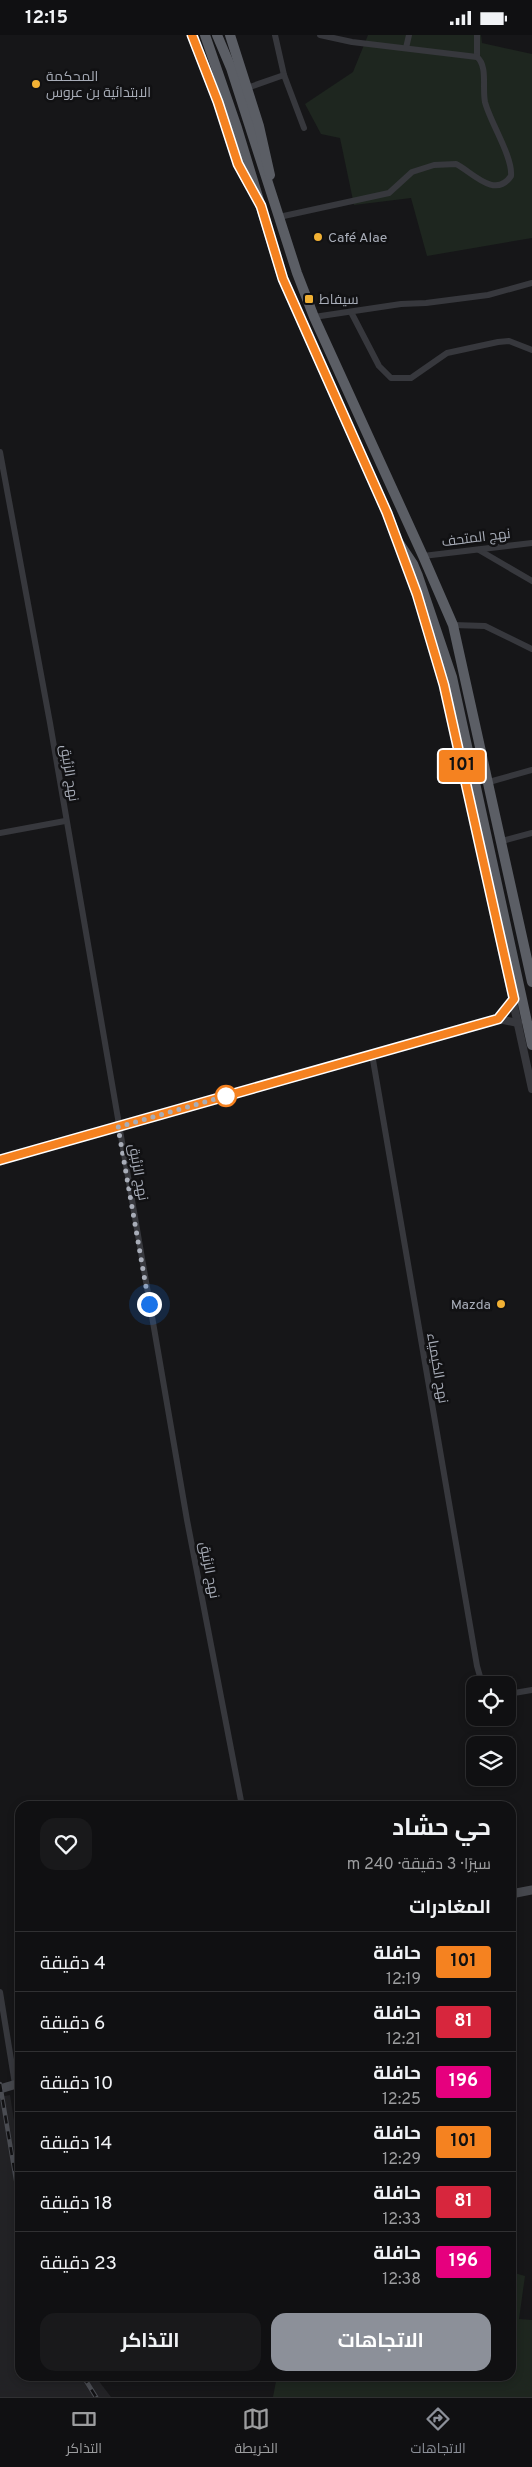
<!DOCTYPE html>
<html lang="ar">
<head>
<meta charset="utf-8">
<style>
  body { margin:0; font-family:Overpass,Cairo,sans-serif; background:#19191b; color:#f1f3f6; direction:rtl; height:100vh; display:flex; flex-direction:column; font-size:19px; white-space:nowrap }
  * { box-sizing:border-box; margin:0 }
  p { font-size:16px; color:#9c9d9f }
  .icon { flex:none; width:28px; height:28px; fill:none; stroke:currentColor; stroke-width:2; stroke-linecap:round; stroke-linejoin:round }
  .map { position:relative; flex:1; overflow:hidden; direction:ltr }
  .details { position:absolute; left:15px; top:1766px; width:501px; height:580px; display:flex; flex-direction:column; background:#101012; border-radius:15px; box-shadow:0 2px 8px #0003,0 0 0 1px #303032; direction:rtl }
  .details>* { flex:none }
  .badge { padding:0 10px; border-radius:4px; font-size:18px; line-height:32px }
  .buttons { position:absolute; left:466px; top:1641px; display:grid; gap:10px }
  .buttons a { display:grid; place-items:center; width:50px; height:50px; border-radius:10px; background:#101012; box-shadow:0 2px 8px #0003,0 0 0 1px #303032; font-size:25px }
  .you { position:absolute; width:25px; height:25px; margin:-12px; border:4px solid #fff; border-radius:50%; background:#1a73e8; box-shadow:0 0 0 8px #1a73e833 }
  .map>.badge { position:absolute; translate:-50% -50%; box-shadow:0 0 0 2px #fff }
  h2 { padding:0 25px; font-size:19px; line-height:45px }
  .round { display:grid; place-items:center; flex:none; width:52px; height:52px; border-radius:15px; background:#19191b }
  .headline { display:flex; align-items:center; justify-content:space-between; height:85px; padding:0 25px }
  h1 { font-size:24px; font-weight:700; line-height:38px }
  .button { display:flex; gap:10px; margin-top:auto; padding:10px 25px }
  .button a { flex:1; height:58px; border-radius:15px; background:#8c9099; color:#fff; font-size:20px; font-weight:700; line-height:58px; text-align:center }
  .button a+a { background:#19191b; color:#f1f3f6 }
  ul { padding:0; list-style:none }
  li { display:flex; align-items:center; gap:15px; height:60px; padding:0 25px; border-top:1px solid #303032 }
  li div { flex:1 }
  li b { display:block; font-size:19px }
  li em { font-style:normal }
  li .badge { min-width:55px; font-weight:700; text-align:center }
  .status { display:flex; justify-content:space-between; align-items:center; height:35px; padding:0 25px; background:#101012; direction:ltr }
  .status svg { height:14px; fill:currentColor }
  .menu { display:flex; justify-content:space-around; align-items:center; height:70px; border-top:1px solid #303032; background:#101012; font-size:14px; color:#9c9d9f }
  .menu a { display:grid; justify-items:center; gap:2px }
  .menu .active { color:#8c9099 }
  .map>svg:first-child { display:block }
</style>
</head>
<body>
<div class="status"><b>12:15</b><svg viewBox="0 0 49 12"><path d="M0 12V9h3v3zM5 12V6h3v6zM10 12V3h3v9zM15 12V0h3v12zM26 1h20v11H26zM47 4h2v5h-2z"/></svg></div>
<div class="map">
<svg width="532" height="2362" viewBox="0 0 532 2362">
  <rect width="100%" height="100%" fill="#161618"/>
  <polygon fill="#222225" points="10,2060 20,2122 20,2341 95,2341 111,2362 0,2362 0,2062"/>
  <g fill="#1e261f">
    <polygon points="368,0 481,0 482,8 532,19 532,203 427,221 411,163 354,170 340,103 321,99 305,69 353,37"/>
    <polygon points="511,2237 525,2241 519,2284 532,2285 532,2362 273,2362 277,2341 511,2341"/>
  </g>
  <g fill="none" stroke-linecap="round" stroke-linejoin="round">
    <g stroke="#37383d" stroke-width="6">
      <polyline points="275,0 284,40 304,93"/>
      <polyline points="406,13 409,0"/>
      <polyline points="477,22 477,0"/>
      <polyline points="247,53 284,40"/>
      <path d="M279 182 389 158 412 137 434 130 456 129C471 136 495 165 511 141 513 122 490 87 485 67 482 53 488 31 477 22L352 7 320 0"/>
      <polyline points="351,277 379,331 391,343 411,343 447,318 498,307 509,306 532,315"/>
      <polyline points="314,282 401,269 426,268 488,260 532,248"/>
      <polyline points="0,417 50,688 187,1485 242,1771"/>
      <polyline points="479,515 532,546"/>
      <polyline points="423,521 532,508"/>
      <polyline points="453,590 485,591 532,614"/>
      <polyline points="489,747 532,735"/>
      <polyline points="0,798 65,786"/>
      <polyline points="502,806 532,798"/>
      <polyline points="372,1019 477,1631 481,1645 485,1650"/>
      <polyline points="508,1659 532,1655"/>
      <polyline points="0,1957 15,2049"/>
    </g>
    <g stroke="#37383d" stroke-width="8">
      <polyline points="399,513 417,559 444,650 532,1054"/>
      <polyline points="498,984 514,964"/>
      <polyline points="0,1125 498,984 518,988"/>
    </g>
    <g stroke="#45474d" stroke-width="9">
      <polyline points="511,1859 532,1855"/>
      <polyline points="0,2054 20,2048"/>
    </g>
    <g stroke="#5b5e65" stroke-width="10">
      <polyline points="192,0 218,67 238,129 248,148"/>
      <polyline points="205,0 237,93 283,244 387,478 397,505 413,529 418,541 452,642 532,1010"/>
      <polyline points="217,0 231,33 297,238 314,282 423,521 453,590 532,947"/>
      <polyline points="230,0 259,91 270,140"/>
    </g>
    <g stroke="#4a4c52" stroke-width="4.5">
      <g id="rail">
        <polyline points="0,2049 20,2169"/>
        <polyline points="83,2341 96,2362"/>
      </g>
    </g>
    <use href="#rail" stroke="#111113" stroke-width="2.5" stroke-dasharray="8" stroke-linecap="butt"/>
  </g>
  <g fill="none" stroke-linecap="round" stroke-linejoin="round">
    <g stroke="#fff" stroke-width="11">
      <polyline id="line" points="0,1125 498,984 514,964 444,650 417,559 387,478 283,244 261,171 238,129 218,67 192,0"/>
    </g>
    <use href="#line" stroke="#f58220" stroke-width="8"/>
    <polyline stroke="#a8adb8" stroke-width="5" stroke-dasharray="0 9" points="149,1269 118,1092 226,1061"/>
  </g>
  <g fill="#f2b134" stroke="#111113" stroke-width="2">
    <circle cx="36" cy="49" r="5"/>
    <circle cx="318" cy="202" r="5"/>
    <rect x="304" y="259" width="10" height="10" rx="2.5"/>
    <circle cx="501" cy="1269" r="5"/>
  </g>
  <circle fill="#fff" stroke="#f58220" stroke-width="2.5" cx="226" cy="1061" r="10"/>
  <g text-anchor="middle" stroke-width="5" stroke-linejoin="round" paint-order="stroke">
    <g font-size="14" fill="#a8adb8" stroke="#111113" text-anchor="start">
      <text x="46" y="46">المحكمة<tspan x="46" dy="16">الابتدائية بن عروس</tspan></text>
      <text x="328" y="207">Café Alae</text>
      <text x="319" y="269">سيفاط</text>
      <text x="491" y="1274" text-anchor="end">Mazda</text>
    </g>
    <g font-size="14" fill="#a8adb8" stroke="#111113">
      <text transform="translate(476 502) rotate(-7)" y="5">نهج المتحف</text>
      <text transform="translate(70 738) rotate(81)" y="5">نهج الزئبق</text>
      <text transform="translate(139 1137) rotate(80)" y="5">نهج الزئبق</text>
      <text transform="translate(438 1333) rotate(80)" y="5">نهج الكيمياء</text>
      <text transform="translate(210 1535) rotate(79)" y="5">نهج الزئبق</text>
    </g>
  </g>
</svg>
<div class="buttons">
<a><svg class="icon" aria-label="locate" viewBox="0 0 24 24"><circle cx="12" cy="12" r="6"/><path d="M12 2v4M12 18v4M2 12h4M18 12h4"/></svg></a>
<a><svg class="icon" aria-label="layers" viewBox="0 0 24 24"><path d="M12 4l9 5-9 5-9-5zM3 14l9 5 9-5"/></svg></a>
</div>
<div class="you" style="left:149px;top:1269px"></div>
<b class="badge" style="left:462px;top:731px;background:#f58220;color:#111">101</b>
<section class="details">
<div class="headline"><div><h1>حي حشاد</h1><p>سيرًا · 3 دقيقة · 240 m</p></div><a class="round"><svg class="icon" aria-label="heart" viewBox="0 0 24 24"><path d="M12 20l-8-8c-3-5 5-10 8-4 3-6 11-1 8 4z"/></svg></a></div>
<h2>المغادرات</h2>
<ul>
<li><span class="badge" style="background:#f58220;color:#111">101</span><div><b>حافلة</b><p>12:19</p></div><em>4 دقيقة</em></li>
<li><span class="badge" style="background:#d7263d;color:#fff">81</span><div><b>حافلة</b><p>12:21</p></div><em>6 دقيقة</em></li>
<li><span class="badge" style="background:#e6007e;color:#fff">196</span><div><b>حافلة</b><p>12:25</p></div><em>10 دقيقة</em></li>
<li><span class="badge" style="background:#f58220;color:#111">101</span><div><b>حافلة</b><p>12:29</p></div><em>14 دقيقة</em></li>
<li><span class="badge" style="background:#d7263d;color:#fff">81</span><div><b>حافلة</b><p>12:33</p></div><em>18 دقيقة</em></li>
<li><span class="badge" style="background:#e6007e;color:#fff">196</span><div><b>حافلة</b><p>12:38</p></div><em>23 دقيقة</em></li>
</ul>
<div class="button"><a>الاتجاهات</a><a>التذاكر</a></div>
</section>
</div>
<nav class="menu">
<a class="active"><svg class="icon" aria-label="directions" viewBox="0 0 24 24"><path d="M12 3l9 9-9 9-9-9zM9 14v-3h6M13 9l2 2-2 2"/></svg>الاتجاهات</a>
<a><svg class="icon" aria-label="map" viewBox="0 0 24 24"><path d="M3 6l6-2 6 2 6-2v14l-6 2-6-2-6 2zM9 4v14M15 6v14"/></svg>الخريطة</a>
<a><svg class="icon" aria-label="tickets" viewBox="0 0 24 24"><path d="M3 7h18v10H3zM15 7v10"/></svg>التذاكر</a>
</nav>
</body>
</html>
